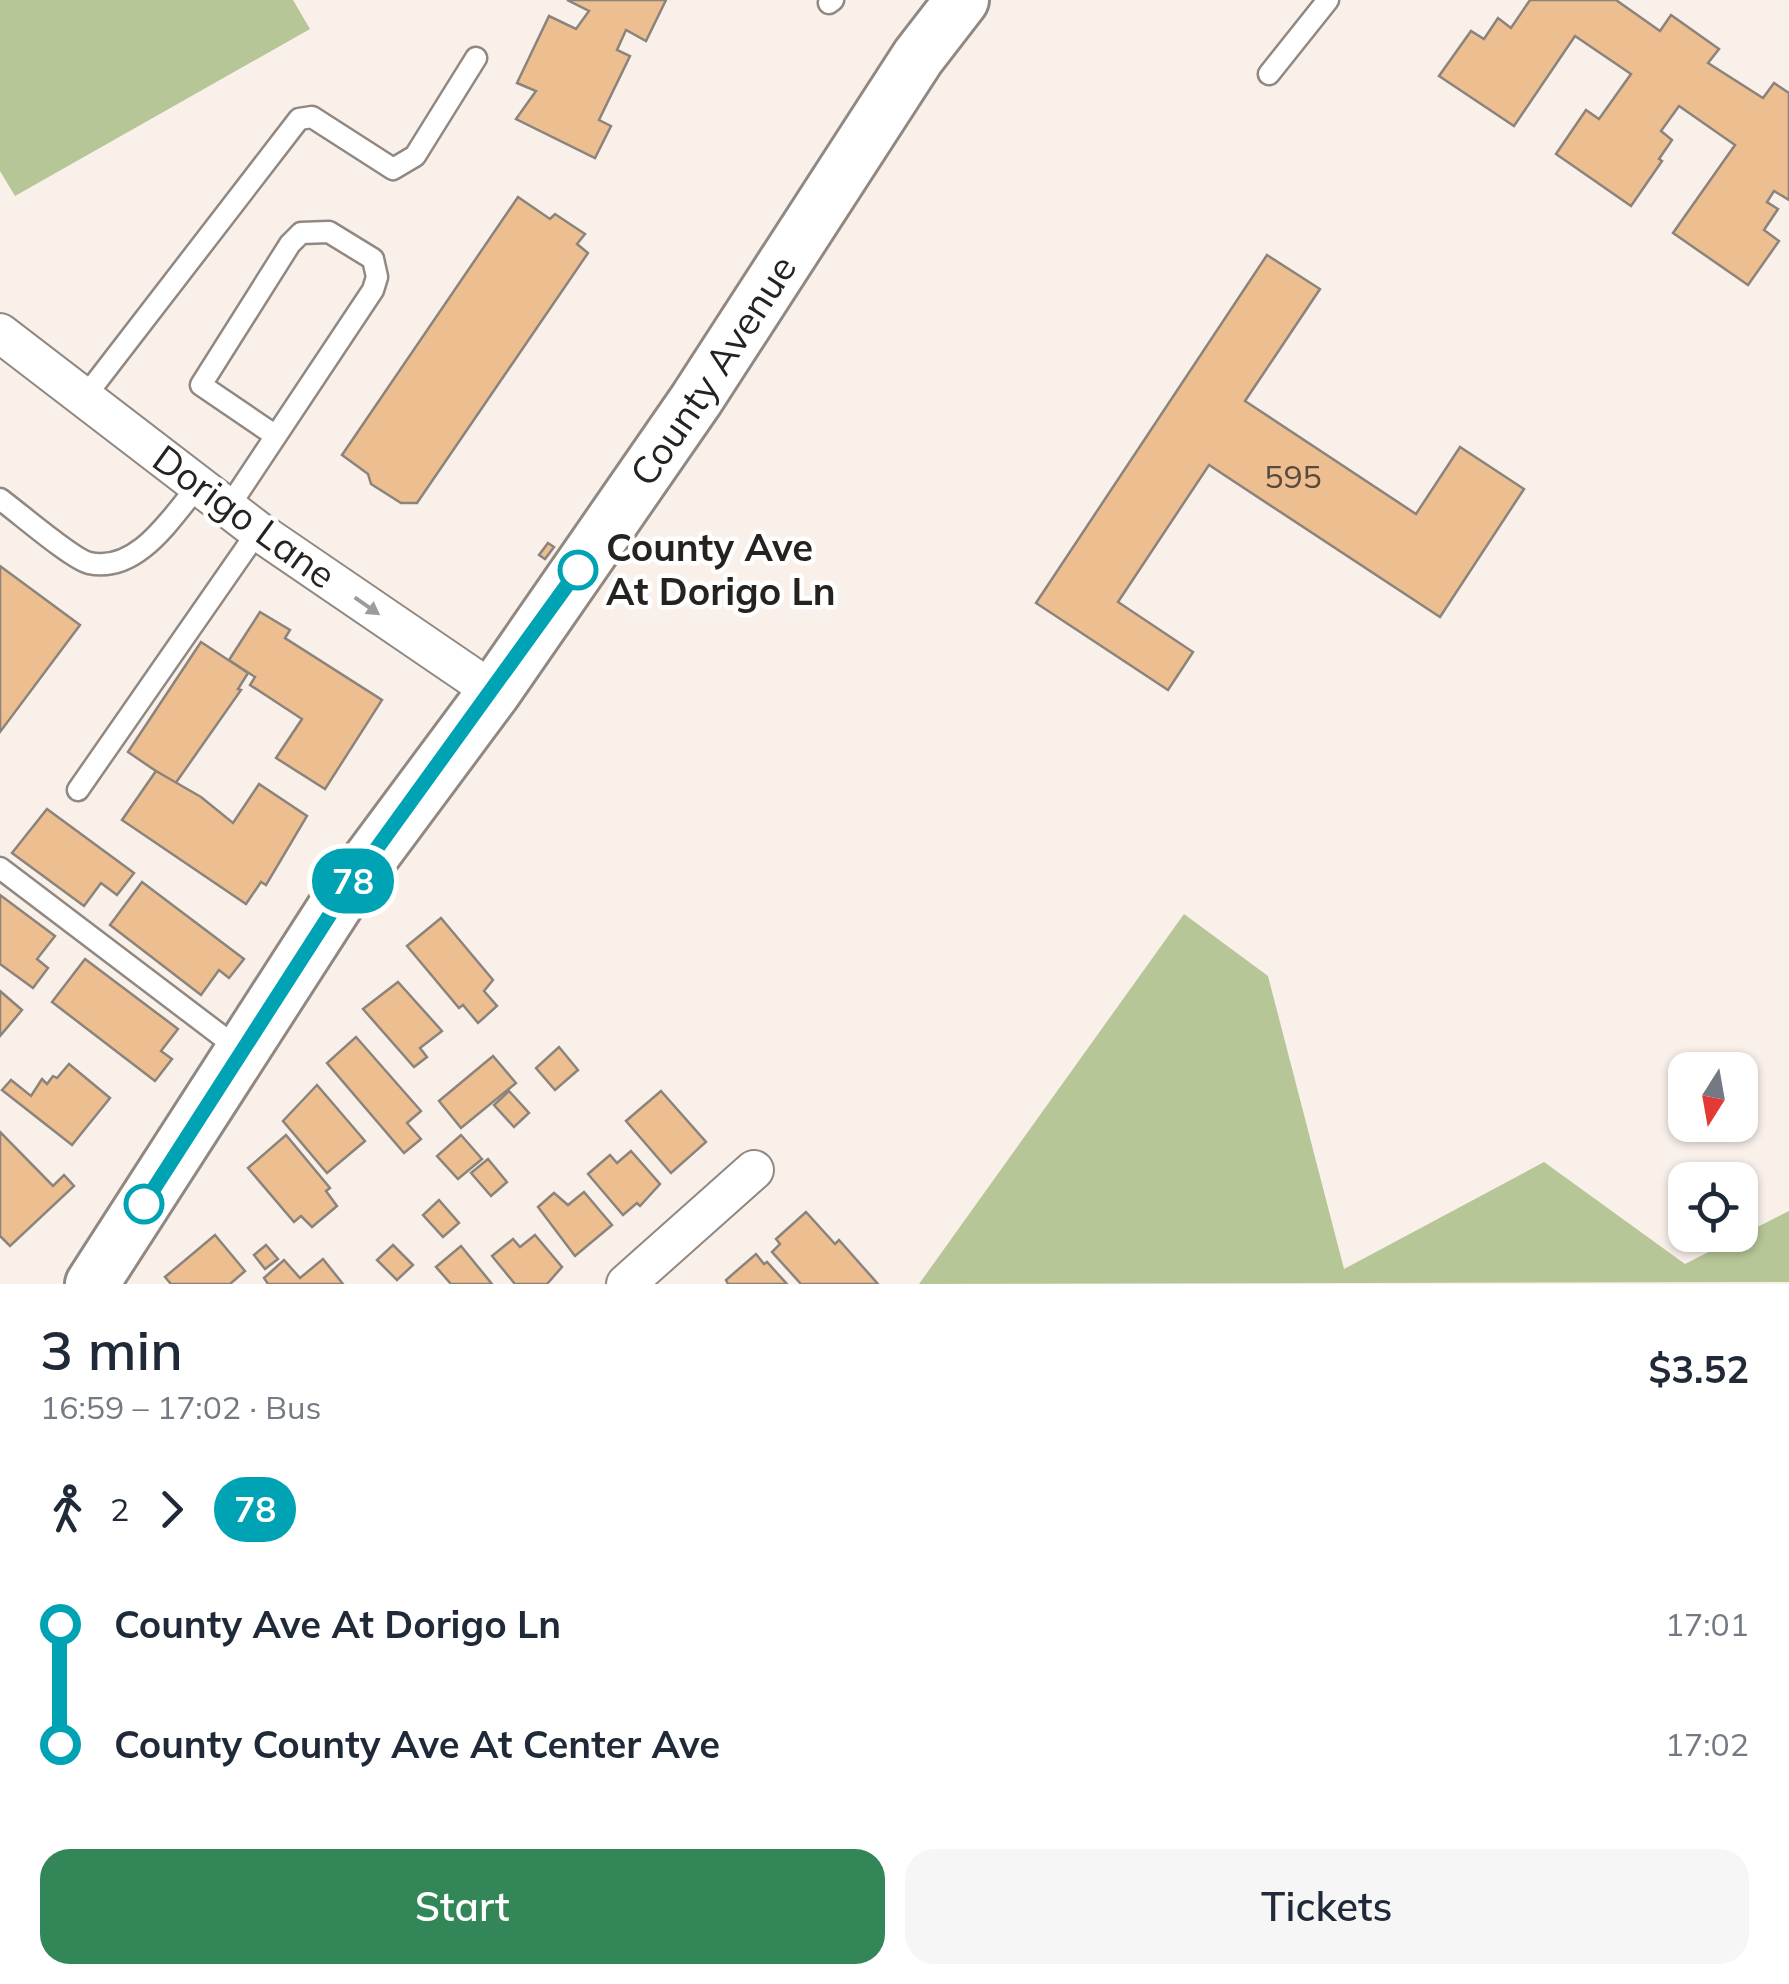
<!DOCTYPE html>
<html lang="en">
<head>
<meta charset="utf-8">
<style>
  body { margin:0; font-family:Mulish,sans-serif; background:#f6f6f7; color:#1f2937; height:100vh; display:flex; flex-direction:column; font-size:38px; white-space:nowrap }
  * { box-sizing:border-box; margin:0 }
  p { font-size:32px; color:#747a83 }
  .icon { flex:none; width:55px; height:55px; fill:none; stroke:currentColor; stroke-width:2; stroke-linecap:round; stroke-linejoin:round }
  .map { position:relative; height:1284px; overflow:hidden }
  .side { display:flex; flex-direction:column; background:#fff; flex:1 }
  .side>* { flex:none }
  .badge { padding:0 20px; border-radius:32px; font-size:35px; line-height:65px }
  .needle { width:65px; rotate:191deg }
  .fabs { position:absolute; left:1668px; top:1052px; display:grid; gap:20px }
  .fabs a { display:grid; place-items:center; width:90px; height:90px; border-radius:20px; background:#fff; box-shadow:0 2px 8px #0004; font-size:50px }
  .map>.badge { position:absolute; translate:-50% -50%; box-shadow:0 0 0 5px #fff }
  .legs { display:flex; align-items:center; gap:15px; height:110px; padding:0 40px; font-size:32px }
  .legs p { margin-inline-start:auto }
  .headline { display:flex; align-items:center; justify-content:space-between; height:170px; padding:0 40px }
  h1 { font-size:55px; font-weight:600; line-height:75px }
  .action { display:flex; gap:20px; margin-top:auto; padding:20px 40px }
  .action a { flex:1; height:115px; border-radius:30px; background:#328658; color:#fff; font-size:40px; font-weight:600; line-height:115px; text-align:center }
  .action a+a { background:#f6f6f7; color:#1f2937 }
  ul { padding:0 40px; list-style:none }
  li { display:flex; align-items:center; gap:35px; height:120px; font-size:38px }
  li i { display:grid; place-items:center; width:15px; height:100%; margin:0 12px; background:currentColor }
  li i::after { content:''; width:25px; height:25px; margin:-12px; border:8px solid; border-radius:50%; background:#fff }
  li p { margin-inline-start:auto }
  li:first-child i { background:linear-gradient(#0000 50%,currentColor 0) }
  li:last-child i { background:linear-gradient(currentColor 50%,#0000 0) }
  .map>svg:first-child { display:block }
</style>
</head>
<body>
<div class="map">
<svg width="1789" height="1284" viewBox="0 0 1789 1284">
  <rect width="100%" height="100%" fill="#faf0ea"/>
  <g fill="#b6c697">
    <polygon points="0,0 293,0 310,29 15,196 0,171"/>
    <polygon points="1184,914 1268,976 1344,1269 1544,1162 1685,1264 1789,1211 1789,1282 919,1284"/>
  </g>
  <g fill="#edbe90" stroke="#8b847d" stroke-width="2.5">
    <polygon points="666,0 646,41 626,30 617,50 630,56 599,120 611,126 595,158 516,119 536,91 517,83 549,16 576,29 589,11 567,0"/>
    <polygon points="1530,0 1616,0 1660,31 1671,15 1719,49 1708,63 1763,98 1774,83 1789,93 1789,200 1774,191 1767,202 1778,209 1764,230 1779,241 1748,285 1673,233 1735,145 1679,106 1661,131 1672,140 1659,159 1662,161 1631,206 1556,154 1586,110 1599,119 1631,74 1575,36 1514,126 1439,76 1471,31 1484,39 1498,18 1511,28"/>
    <polygon points="518,197 550,219 555,214 585,234 577,244 588,253 417,503 401,503 371,484 368,474 342,455"/>
    <polygon points="1267,255 1320,289 1245,401 1416,514 1460,447 1524,489 1440,617 1209,465 1118,602 1193,652 1168,690 1036,603"/>
    <polygon points="548,543 554,547 545,559 539,555"/>
    <polygon points="0,566 80,625 0,732"/>
    <polygon points="260,612 290,630 285,638 382,700 325,789 276,758 302,719 250,685 255,677 229,660"/>
    <polygon points="201,642 248,673 238,689 241,690 175,784 128,752"/>
    <polygon points="156,771 201,797 233,823 259,784 307,816 266,885 261,882 246,904 122,820"/>
    <polygon points="47,809 134,873 117,895 101,883 84,906 12,853"/>
    <polygon points="142,882 244,959 229,978 219,970 201,995 110,925"/>
    <polygon points="0,895 55,936 37,959 48,968 33,988 0,964"/>
    <polygon points="441,918 493,980 484,991 497,1006 478,1023 463,1005 459,1008 407,946"/>
    <polygon points="85,959 178,1029 161,1051 172,1059 155,1081 52,1002"/>
    <polygon points="398,982 442,1031 420,1048 427,1057 414,1067 363,1009"/>
    <polygon points="0,991 22,1010 0,1036"/>
    <polygon points="356,1037 421,1111 407,1123 421,1139 404,1153 327,1063"/>
    <polygon points="559,1047 578,1070 555,1090 536,1068"/>
    <polygon points="493,1056 516,1083 461,1128 439,1101"/>
    <polygon points="69,1064 110,1098 72,1145 2,1090 11,1080 31,1096 42,1079 47,1084 53,1076 57,1078"/>
    <polygon points="317,1085 365,1141 327,1173 283,1121"/>
    <polygon points="509,1091 529,1113 514,1127 494,1105"/>
    <polygon points="661,1091 706,1142 671,1173 626,1121"/>
    <polygon points="0,1132 53,1186 64,1175 74,1186 10,1246 0,1236"/>
    <polygon points="286,1135 330,1188 326,1191 337,1206 312,1227 301,1216 294,1222 248,1168"/>
    <polygon points="461,1135 482,1159 458,1179 437,1156"/>
    <polygon points="631,1151 660,1184 640,1206 637,1203 623,1215 588,1174 610,1155 617,1163"/>
    <polygon points="488,1159 507,1182 491,1196 471,1173"/>
    <polygon points="584,1192 612,1225 575,1256 538,1207 554,1193 568,1205"/>
    <polygon points="439,1200 459,1223 443,1237 423,1215"/>
    <polygon points="806,1212 835,1244 839,1240 878,1284 801,1284 772,1252 780,1244 776,1239"/>
    <polygon points="215,1235 245,1271 230,1284 171,1284 165,1277"/>
    <polygon points="535,1235 562,1267 547,1284 515,1284 492,1256 513,1239 520,1247"/>
    <polygon points="266,1245 278,1259 265,1269 254,1255"/>
    <polygon points="393,1245 413,1265 397,1280 377,1260"/>
    <polygon points="461,1246 492,1284 451,1284 436,1267"/>
    <polygon points="756,1254 764,1264 767,1262 787,1284 728,1284 726,1280"/>
    <polygon points="323,1259 343,1284 268,1284 264,1278 284,1260 300,1278"/>
  </g>
  <g fill="none" stroke-linecap="round" stroke-linejoin="round">
    <g stroke="#918882" stroke-width="25">
      <g id="lane">
        <polyline points="829,3 833,0"/>
        <polyline points="1269,74 1328,0"/>
        <polyline points="84,398 299,119 312,117 393,169 415,156 476,58"/>
        <path d="M0 499C18 512 72 559 89 563 138 574 172 516 199 485"/>
        <polyline points="228,508 373,290 377,277 373,259 329,232 301,233 290,244 201,385 276,436"/>
        <polyline points="78,790 258,531"/>
        <polyline points="0,868 240,1050"/>
      </g>
    </g>
    <g stroke="#918882" stroke-width="42">
      <g id="street">
        <polyline points="0,333 258,531 494,692"/>
        <polyline points="626,1284 754,1170"/>
      </g>
    </g>
    <g stroke="#918882" stroke-width="58">
      <g id="secondary">
        <path id="s1" d="M92 1284 338 902 494 692 696 400 918 57 962 0"/>
      </g>
    </g>
    <use href="#lane" stroke="#fff" stroke-width="20"/>
    <use href="#street" stroke="#fff" stroke-width="38"/>
    <use href="#secondary" stroke="#fff" stroke-width="52"/>
  </g>
  <defs><path id="oneway-solid" d="M-6-.8H1V-3.2L6.5 0L1 3.2V.8H-6Z" transform="scale(2.5)"/></defs>
  <use fill="#9d9c9b" href="#oneway-solid" transform="translate(367 606) rotate(35)"/>
  <g fill="none" stroke-linecap="round" stroke-linejoin="round">
    <g stroke="#fff" stroke-width="22">
      <polyline id="line-1" points="144,1204 338,902 578,570"/>
    </g>
    <use href="#line-1" stroke="#00a3b4" stroke-width="15"/>
  </g>
  <g fill="#fff" stroke="#00a3b4" stroke-width="5">
    <circle cx="578" cy="570" r="18"/>
    <circle cx="144" cy="1204" r="18"/>
  </g>
  <g text-anchor="middle" stroke-width="9" stroke-linejoin="round" paint-order="stroke">
    <g font-size="32" fill="#57493c">
      <text x="1293" y="488">595</text>
    </g>
    <g font-size="38" fill="#252220" stroke="#fff">
      <text dy="13" stroke="none"><textPath href="#s1" startOffset="1105">County Avenue</textPath></text>
      <text transform="translate(244 517) rotate(36)" y="13">Dorigo Lane</text>
    </g>
    <g font-size="38" font-weight="bold" fill="#252220" stroke="#fff" text-anchor="start">
      <text x="606" y="561">County Ave<tspan x="606" dy="44">At Dorigo Ln</tspan></text>
    </g>
  </g>
</svg>
<div class="fabs">
<a><svg class="needle" viewBox="-14 -14 28 28"><path d="M0-13l5 13h-10z" fill="#e53935"/><path d="M0 13l5-13h-10z" fill="#747a83"/></svg></a>
<a><svg class="icon" aria-label="locate" viewBox="0 0 24 24"><circle cx="12" cy="12" r="6"/><path d="M12 2v4M12 18v4M2 12h4M18 12h4"/></svg></a>
</div>
<b class="badge" style="left:353px;top:881px;background:#00a3b4;color:#fff">78</b>
</div>
<section class="side">
<div class="headline"><div><h1>3 min</h1><p>16:59 – 17:02 · Bus</p></div><b>$3.52</b></div>
<div class="legs"><svg class="icon" aria-label="walk" viewBox="0 0 24 24"><circle cx="13" cy="4" r="2"/><path d="M13 8l-2 6 4 7M11 14l-3 7M7 12l3-4h3l4 4"/></svg>2<svg class="icon" aria-label="forward" viewBox="0 0 24 24"><path d="M9 5l7 7-7 7"/></svg><b class="badge" style="background:#00a3b4;color:#fff">78</b></div>
<ul>
<li><i style="color:#00a3b4"></i><b>County Ave At Dorigo Ln</b><p>17:01</p></li>
<li><i style="color:#00a3b4"></i><b>County County Ave At Center Ave</b><p>17:02</p></li>
</ul>
<div class="action"><a>Start</a><a>Tickets</a></div>
</section>
</body>
</html>
